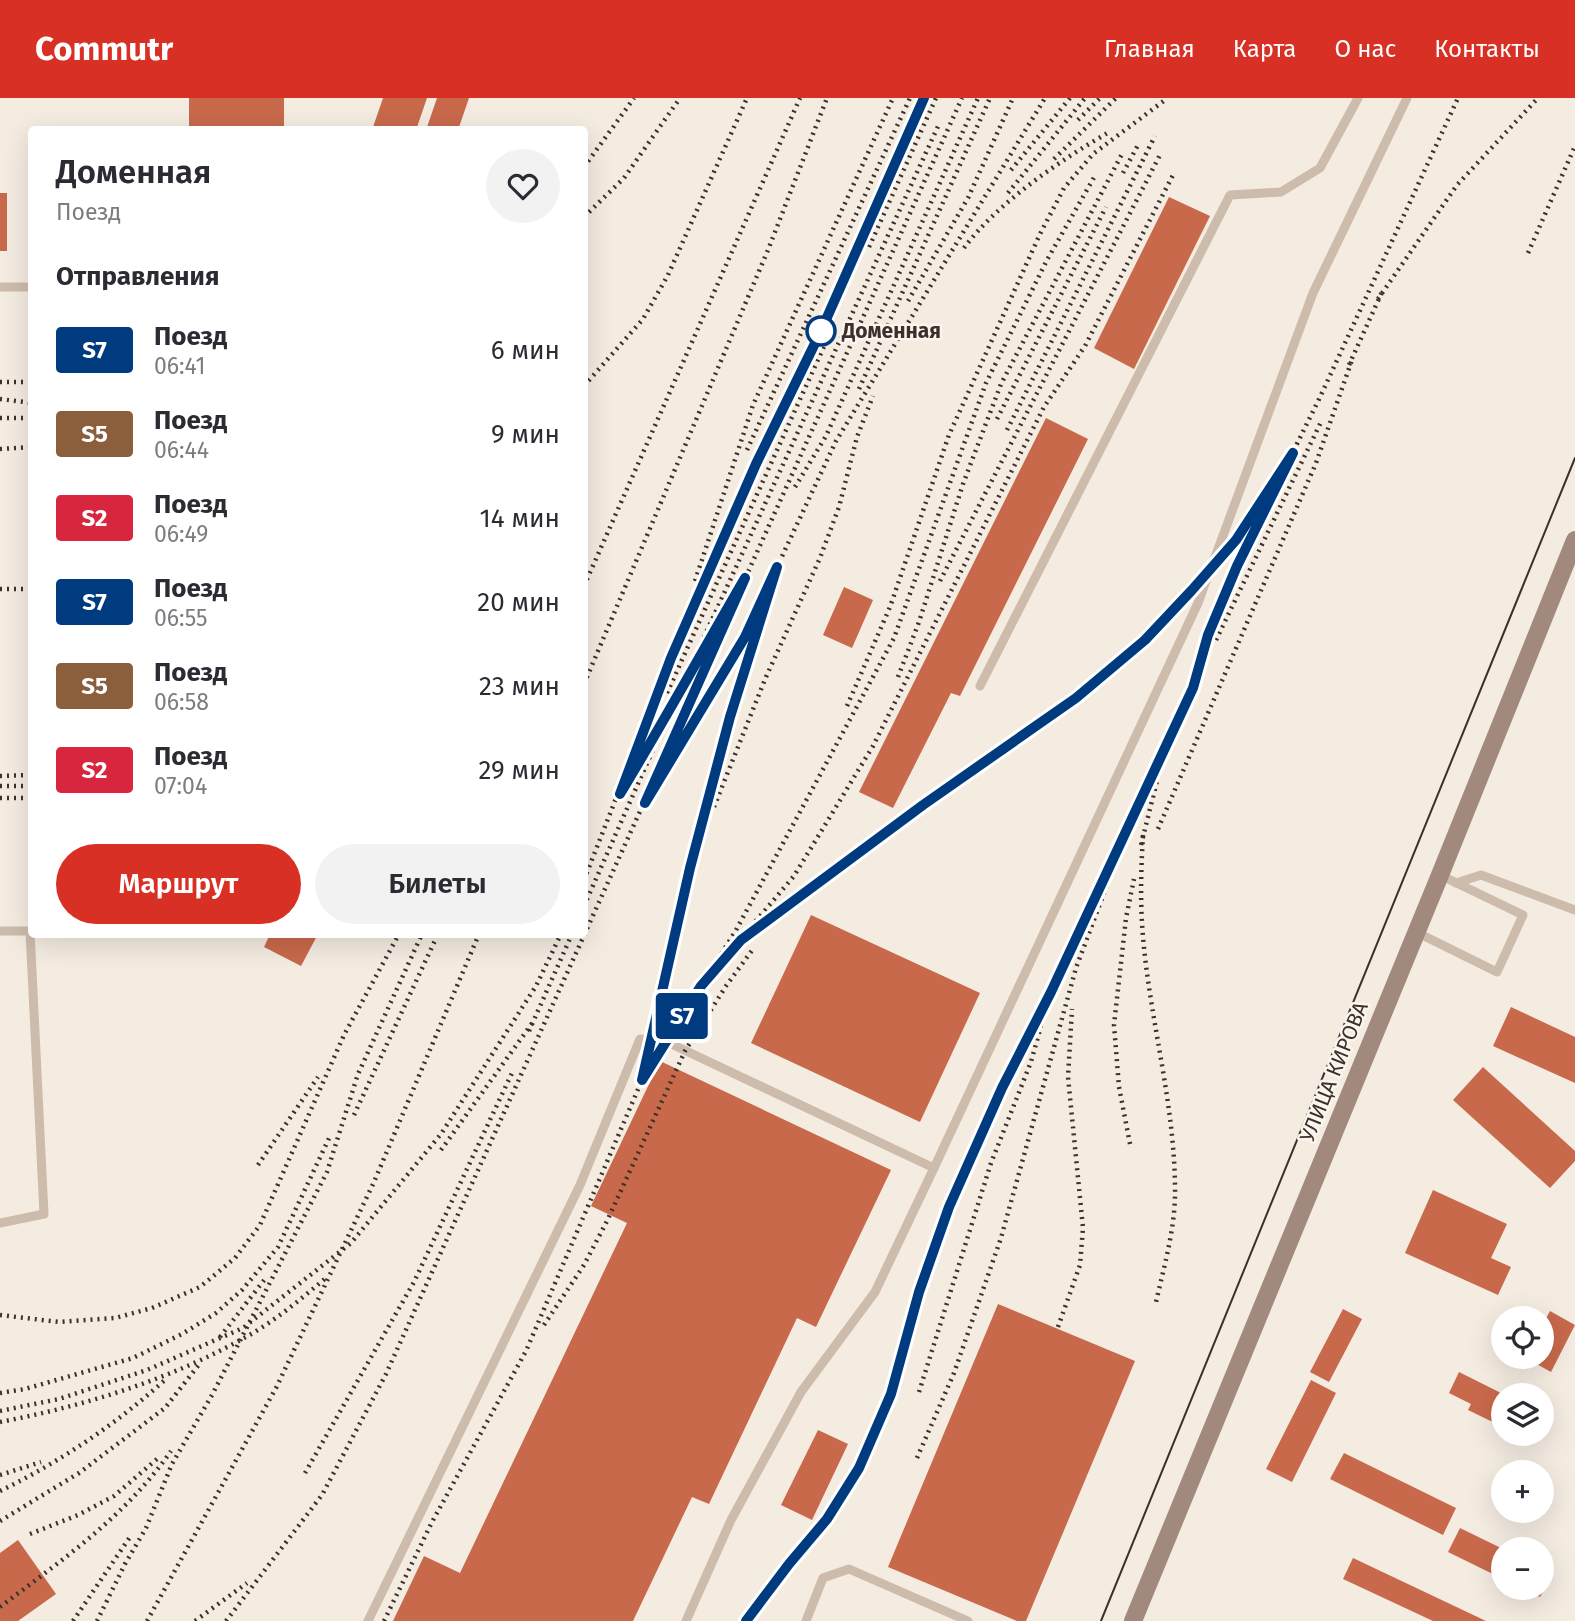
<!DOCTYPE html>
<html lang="ru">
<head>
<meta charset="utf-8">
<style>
  body { margin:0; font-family:"Fira Sans",sans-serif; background:#f2f2f3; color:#2b2b33; height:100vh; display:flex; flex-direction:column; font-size:26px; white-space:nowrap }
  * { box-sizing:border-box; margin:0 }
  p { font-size:23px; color:#7c7c81 }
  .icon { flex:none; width:38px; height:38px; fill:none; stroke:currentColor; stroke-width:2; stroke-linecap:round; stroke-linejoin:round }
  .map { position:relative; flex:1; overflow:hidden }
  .details { position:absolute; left:28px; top:28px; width:560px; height:812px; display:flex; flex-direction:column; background:#fff; border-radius:7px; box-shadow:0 7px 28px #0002 }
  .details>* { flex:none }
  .badge { padding:0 14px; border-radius:5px; font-size:24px; line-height:46px }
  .buttons { position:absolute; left:1491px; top:1208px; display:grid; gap:14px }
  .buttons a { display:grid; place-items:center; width:63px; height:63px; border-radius:50%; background:#fff; box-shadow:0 7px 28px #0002; font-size:35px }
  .map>.badge { position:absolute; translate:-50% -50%; box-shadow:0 0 0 4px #fff }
  h2 { padding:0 28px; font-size:26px; line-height:63px }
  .round { display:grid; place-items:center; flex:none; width:74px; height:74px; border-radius:37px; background:#f2f2f3 }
  .summary { display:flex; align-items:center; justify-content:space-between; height:119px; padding:0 28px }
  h1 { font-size:33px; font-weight:600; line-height:52px }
  .cta { display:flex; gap:14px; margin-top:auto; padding:14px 28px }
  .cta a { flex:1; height:80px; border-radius:42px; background:#d93025; color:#fff; font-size:28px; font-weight:600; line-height:80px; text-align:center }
  .cta a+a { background:#f2f2f3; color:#2b2b33 }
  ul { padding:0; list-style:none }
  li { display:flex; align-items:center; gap:21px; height:84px; padding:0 28px }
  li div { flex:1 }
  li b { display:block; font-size:26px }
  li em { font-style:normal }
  li .badge { min-width:77px; font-weight:700; text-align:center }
  header { display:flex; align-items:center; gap:42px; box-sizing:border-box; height:98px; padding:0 35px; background:#d93025; color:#fff }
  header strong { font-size:33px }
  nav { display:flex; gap:38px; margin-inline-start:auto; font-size:24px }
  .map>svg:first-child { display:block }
</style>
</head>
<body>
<header>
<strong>Commutr</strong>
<nav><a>Главная</a><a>Карта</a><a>О нас</a><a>Контакты</a></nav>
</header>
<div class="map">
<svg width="1575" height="1523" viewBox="0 0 1575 1523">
  <rect width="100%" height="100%" fill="#f4ebe1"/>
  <g fill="#c8694b">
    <rect x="189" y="0" width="95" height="30"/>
    <polygon points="383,0 427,0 416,32 372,32"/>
    <polygon points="437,0 469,0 458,32 426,32"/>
    <rect x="0" y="95" width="7" height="58"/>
    <polygon points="1169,99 1210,118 1134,271 1094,250"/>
    <polygon points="1046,320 1088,341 960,598 951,595 893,710 859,694"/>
    <polygon points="844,489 873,502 852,550 823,537"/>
    <polygon points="811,817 980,895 920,1024 751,945"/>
    <polygon points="270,836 318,836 301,868 264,849"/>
    <polygon points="1511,909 1575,939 1575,985 1493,948"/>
    <polygon points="660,963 891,1072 816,1229 797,1220 709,1406 692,1399 633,1523 393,1523 424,1458 460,1475 627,1125 591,1108"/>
    <polygon points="1483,969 1575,1053 1575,1063 1550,1090 1453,1002"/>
    <polygon points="1433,1092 1507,1126 1491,1160 1511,1169 1498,1197 1405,1155"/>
    <polygon points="998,1206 1135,1263 1026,1523 1017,1523 888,1469"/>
    <polygon points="1343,1211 1362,1221 1329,1284 1310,1274"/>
    <polygon points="1550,1213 1575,1227 1551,1274 1522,1258 1542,1258 1542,1228"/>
    <polygon points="1459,1274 1503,1296 1503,1329 1468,1312 1471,1306 1449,1295"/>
    <polygon points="1311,1282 1336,1295 1292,1384 1266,1371"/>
    <polygon points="818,1332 848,1346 812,1422 781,1407"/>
    <polygon points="1344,1355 1456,1410 1443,1437 1330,1381"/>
    <polygon points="1460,1430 1503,1451 1503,1481 1448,1454"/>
    <polygon points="18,1442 56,1496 18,1523 0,1523 0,1455"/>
    <polygon points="1353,1460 1486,1523 1433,1523 1343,1481"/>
    <polygon points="1542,1469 1552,1474 1540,1499 1520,1489 1542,1489"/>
  </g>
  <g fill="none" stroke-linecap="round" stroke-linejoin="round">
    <g stroke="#cdbbac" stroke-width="9">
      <polyline points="0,189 32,189"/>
      <polyline points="980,588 1230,97 1281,94 1320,70 1358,0"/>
      <polyline points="1456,785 1481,777 1575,812"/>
      <polyline points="0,833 32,833"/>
      <polyline points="1416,834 1497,874 1523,817 1440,777"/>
      <polyline points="0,1125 44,1116 30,833"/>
      <polyline points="368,1523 580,1087 640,941 665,943 934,1070"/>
      <polyline points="686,1523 731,1422 801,1294 875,1194 934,1070 1198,505 1313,195 1407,0"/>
      <polyline points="806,1523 823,1480 849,1471 968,1523"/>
    </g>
    <polyline stroke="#a18a7d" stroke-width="18" points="1133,1523 1440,777 1575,442"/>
    <polyline stroke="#3b302b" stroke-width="2" points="1101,1523 1575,360"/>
    <g stroke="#3b302b" stroke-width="4.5" stroke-dasharray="2 5" stroke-linecap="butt">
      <polyline points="1078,22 1100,0"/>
      <polyline points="1054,61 1116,0"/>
      <polyline points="584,69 634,0"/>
      <polyline points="1011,72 1070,0"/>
      <polyline points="1123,75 1138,47"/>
      <polyline points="1008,95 1085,0"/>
      <polyline points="584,119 624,80 680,0"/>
      <polyline points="869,149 936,0"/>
      <path d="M964 150C998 104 1062 61 1111 33"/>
      <polyline points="1528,155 1575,48"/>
      <polyline points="1378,201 1457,87 1538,0"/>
      <polyline points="908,203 968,100 1013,0"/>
      <polyline points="1349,267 1382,194"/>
      <polyline points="0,284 32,284"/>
      <polyline points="584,288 643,221 668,177 747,0"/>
      <polyline points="859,291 990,0"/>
      <polyline points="0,301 32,305"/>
      <polyline points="0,320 32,320"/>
      <polyline points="997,321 1106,109"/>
      <polyline points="1007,332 1155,38"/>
      <polyline points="0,351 32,349"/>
      <polyline points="747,352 910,0"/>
      <polyline points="795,389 826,338 978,0"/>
      <polyline points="695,483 753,307 893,0"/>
      <polyline points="940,483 1161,55"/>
      <polyline points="584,488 800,0"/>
      <polyline points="0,491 32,491"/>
      <polyline points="1216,542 1321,324"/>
      <polyline points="898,579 919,524 963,386 1001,286 1122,56"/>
      <polyline points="584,586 768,152 827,0"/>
      <polyline points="667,595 826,244"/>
      <polyline points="847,608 890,509 949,337 1040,136 1064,90 1093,56 1165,2"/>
      <polyline points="679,649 751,528"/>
      <polyline points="0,678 32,677"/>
      <polyline points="0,688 32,688"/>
      <polyline points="0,700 32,700"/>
      <polyline points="714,709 766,579 820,460 839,409 857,339 873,298"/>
      <polyline points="1158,731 1316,365 1353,259"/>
      <path d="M1143 737C1141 771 1140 804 1143 839 1150 922 1174 1003 1175 1088 1176 1127 1165 1165 1156 1204"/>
      <polyline points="1141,747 1157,683"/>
      <polyline points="584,782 671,560 756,366 821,233 924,0"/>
      <polyline points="584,808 671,611 940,24"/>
      <path d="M761 827C815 787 869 746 924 706 974 670 1027 637 1076 600 1143 549 1206 486 1253 417"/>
      <polyline points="733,850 794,778 873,648 1044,309 1085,248 1173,77"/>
      <polyline points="529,933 572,836"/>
      <polyline points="647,965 690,770 730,619 777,469 836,343 1045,0"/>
      <polyline points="354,1017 438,836"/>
      <polyline points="1130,1046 1119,989 1114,927 1126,820 1134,781"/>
      <polyline points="441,1052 533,924"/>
      <polyline points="258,1067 318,979"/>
      <polyline points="0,1217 59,1224 115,1220 152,1210 200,1189 235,1160 260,1127 344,937 399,836"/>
      <polyline points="544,1227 584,1167 607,1123 685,953 726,888 753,851"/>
      <polyline points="1058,1229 1080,1167 1083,1130 1068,979 1072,911"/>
      <polyline points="220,1239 265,1181"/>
      <polyline points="919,1294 991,1065 1031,964 1041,928"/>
      <polyline points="0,1295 25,1291 133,1260 182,1236 216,1215 242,1192 278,1149 331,1036"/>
      <polyline points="0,1313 59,1301 147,1272 243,1230 351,1145 441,1036 536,888 561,836"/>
      <path d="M0 1324C84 1308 169 1282 244 1240 274 1224 301 1201 327 1179"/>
      <polyline points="917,1360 954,1275 1001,1140 1076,870 1134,715 1193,590 1208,537 1237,468 1321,297 1458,0"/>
      <polyline points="305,1375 414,1184 512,975"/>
      <polyline points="0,1377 41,1364"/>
      <path d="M0 1393C60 1364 118 1325 167 1280"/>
      <polyline points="0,1423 79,1375 165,1310 201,1264"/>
      <polyline points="30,1436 78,1417 114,1398 157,1361"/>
      <path d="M0 1509C62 1462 126 1418 171 1353"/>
      <polyline points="73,1523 130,1439"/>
      <polyline points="97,1523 125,1466 146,1430 172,1366 212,1297 327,1074 358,976 422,836"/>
      <polyline points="147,1523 276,1290 374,1084 479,836"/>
      <polyline points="195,1523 247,1485"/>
      <polyline points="226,1523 322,1397 386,1276 962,0"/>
      <polyline points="384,1523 432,1424 526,1253 642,982 735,834 894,540 986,285 1047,162 1096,76"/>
      <polyline points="746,1523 789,1466 827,1421 859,1370 891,1296 919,1194 949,1109 1002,990 1085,819"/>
    </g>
  </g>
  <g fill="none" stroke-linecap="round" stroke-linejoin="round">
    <g stroke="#fff" stroke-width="16">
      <path id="line" d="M746 1523 789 1466 827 1421 859 1370 891 1296 919 1194 949 1109 1002 990 1051 894 1193 590 1208 537 1237 468 1293 355 1236 442 1192 492 1145 542 1076 600 923 707 741 842 701 888 642 982 690 770 730 619 777 469 745 539 645 705 745 480C703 552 663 625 620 696L671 560 756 366 821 233 924 0"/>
    </g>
    <use href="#line" stroke="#003b80" stroke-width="10"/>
  </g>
  <circle fill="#fff" stroke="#003b80" stroke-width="3.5" cx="821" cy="233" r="14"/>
  <g text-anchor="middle" stroke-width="5" stroke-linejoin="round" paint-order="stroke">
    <g font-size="21" font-weight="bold" fill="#3b302b" stroke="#fbf5ee" text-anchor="start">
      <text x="842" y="240">Доменная</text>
    </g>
    <g font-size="21" fill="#3b302b" stroke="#fbf5ee">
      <text transform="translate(1334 974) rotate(-68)" y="7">УЛИЦА КИРОВА</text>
    </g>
  </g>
</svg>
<div class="buttons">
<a><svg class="icon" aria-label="locate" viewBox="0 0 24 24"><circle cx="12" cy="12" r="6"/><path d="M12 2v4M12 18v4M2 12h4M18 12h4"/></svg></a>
<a><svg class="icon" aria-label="layers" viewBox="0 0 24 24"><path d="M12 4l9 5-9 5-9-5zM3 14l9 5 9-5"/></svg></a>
<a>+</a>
<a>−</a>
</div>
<b class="badge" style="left:682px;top:918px;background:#003b80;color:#fff">S7</b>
<section class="details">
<div class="summary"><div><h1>Доменная</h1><p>Поезд</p></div><a class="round"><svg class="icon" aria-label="heart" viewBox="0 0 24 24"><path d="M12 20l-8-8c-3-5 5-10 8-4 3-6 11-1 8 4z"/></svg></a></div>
<h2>Отправления</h2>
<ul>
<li><span class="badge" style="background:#003b80;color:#fff">S7</span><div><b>Поезд</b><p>06:41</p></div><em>6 мин</em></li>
<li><span class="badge" style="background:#8b5e3c;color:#fff">S5</span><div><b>Поезд</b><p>06:44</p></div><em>9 мин</em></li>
<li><span class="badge" style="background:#d7263d;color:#fff">S2</span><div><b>Поезд</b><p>06:49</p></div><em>14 мин</em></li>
<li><span class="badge" style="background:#003b80;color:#fff">S7</span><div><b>Поезд</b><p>06:55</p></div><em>20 мин</em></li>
<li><span class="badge" style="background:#8b5e3c;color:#fff">S5</span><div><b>Поезд</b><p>06:58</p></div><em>23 мин</em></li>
<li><span class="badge" style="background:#d7263d;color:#fff">S2</span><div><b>Поезд</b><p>07:04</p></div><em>29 мин</em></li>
</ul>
<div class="cta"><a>Маршрут</a><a>Билеты</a></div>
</section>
</div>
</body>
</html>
